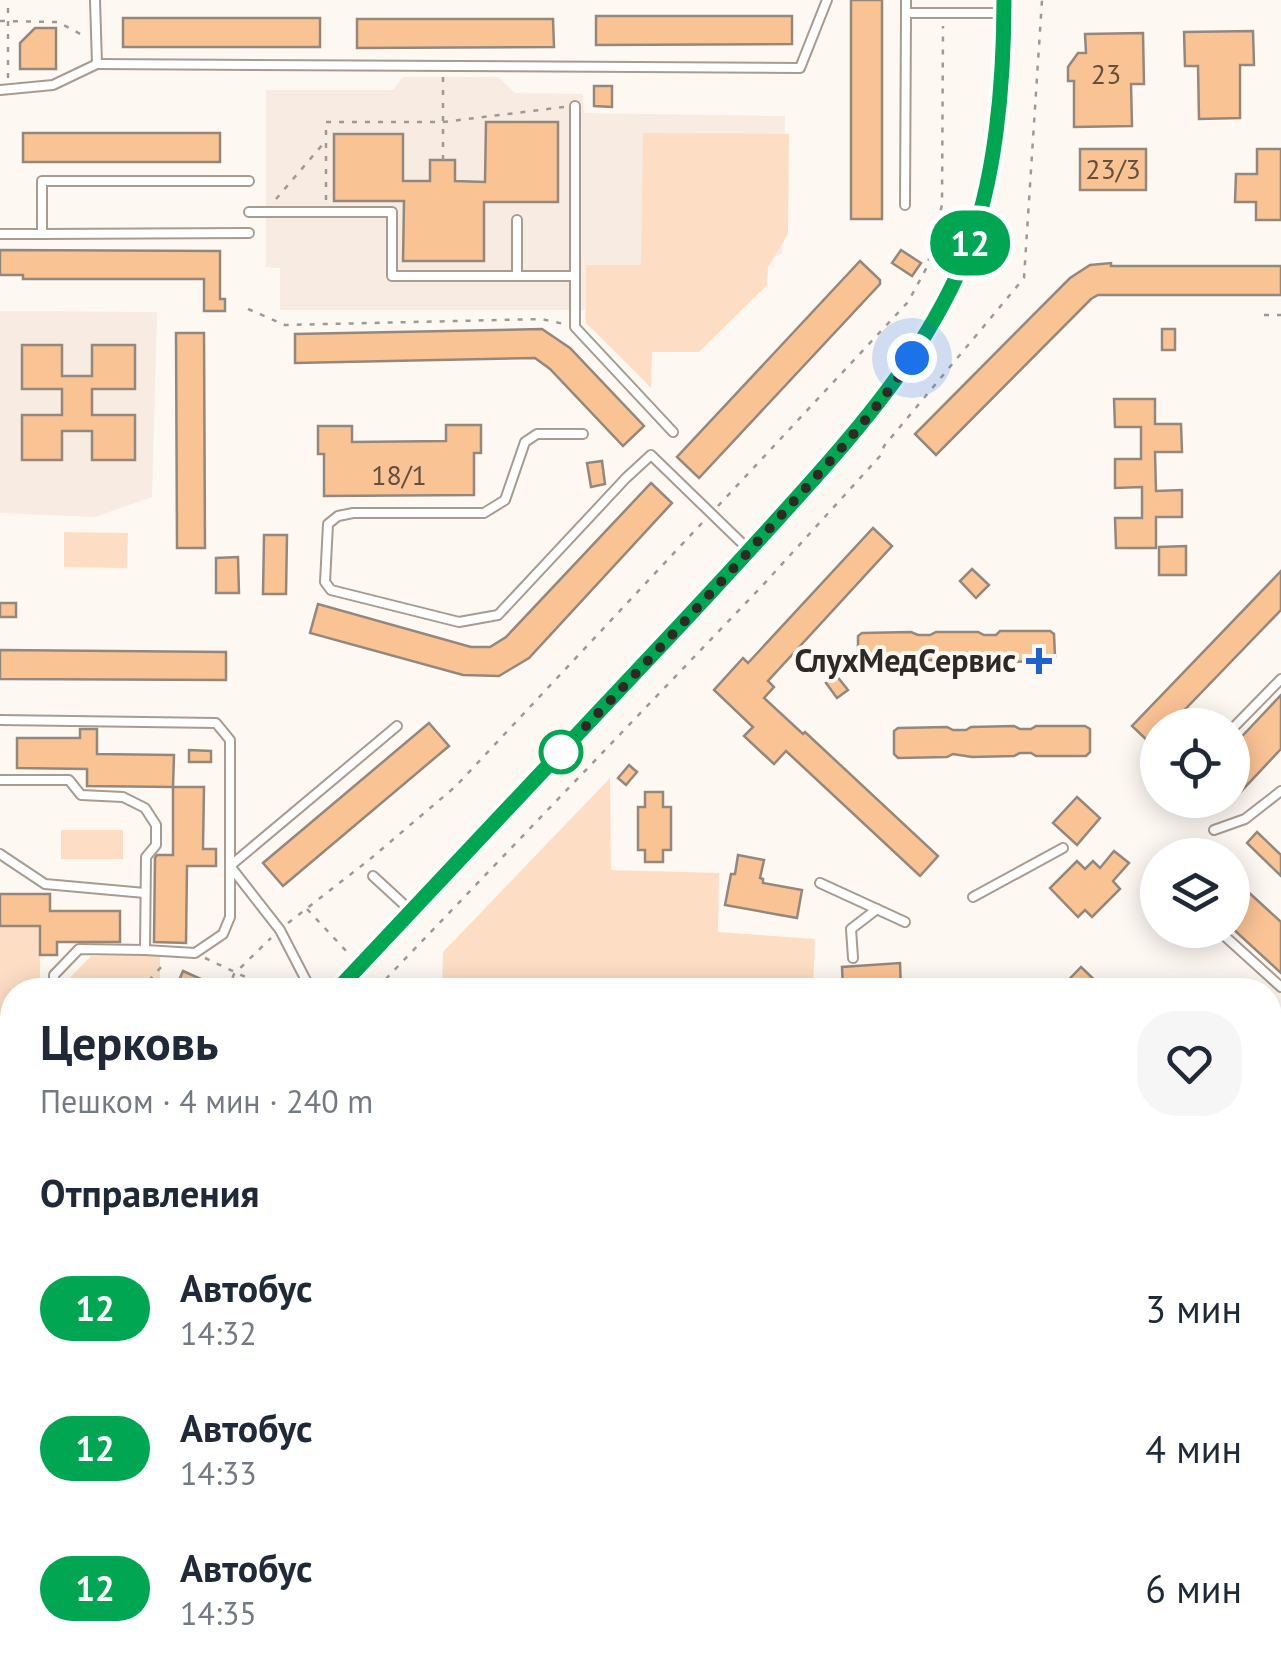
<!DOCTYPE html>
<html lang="ru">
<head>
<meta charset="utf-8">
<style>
  body { margin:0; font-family:"PT Sans",sans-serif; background:#f6f6f7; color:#1f2937; height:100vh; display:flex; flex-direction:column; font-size:38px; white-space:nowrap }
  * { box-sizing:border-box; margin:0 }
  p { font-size:32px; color:#747a83 }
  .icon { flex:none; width:55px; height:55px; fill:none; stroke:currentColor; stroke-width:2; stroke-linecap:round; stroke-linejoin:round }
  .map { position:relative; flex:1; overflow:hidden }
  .sheet { position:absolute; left:0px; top:978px; width:1282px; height:702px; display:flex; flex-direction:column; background:#fff; border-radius:40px 40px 0 0; box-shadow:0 5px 25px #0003 }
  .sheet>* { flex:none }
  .badge { padding:0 20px; border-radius:32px; font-size:35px; line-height:65px }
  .tools { position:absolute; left:1140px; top:708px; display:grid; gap:20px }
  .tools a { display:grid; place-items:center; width:110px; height:110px; border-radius:50%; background:#fff; box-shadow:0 5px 25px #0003; font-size:50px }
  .you { position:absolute; width:50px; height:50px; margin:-25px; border:8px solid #fff; border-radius:50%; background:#1a73e8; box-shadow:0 0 0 15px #1a73e833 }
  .map>.badge { position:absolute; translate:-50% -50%; box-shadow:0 0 0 5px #fff }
  h2 { padding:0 40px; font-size:38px; line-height:90px }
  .round { display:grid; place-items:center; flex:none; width:105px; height:105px; border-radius:40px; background:#f6f6f7 }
  .head { display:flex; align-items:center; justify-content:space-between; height:170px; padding:0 40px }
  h1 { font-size:48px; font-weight:600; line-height:75px }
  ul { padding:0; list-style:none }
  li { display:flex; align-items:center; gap:30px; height:140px; padding:0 40px }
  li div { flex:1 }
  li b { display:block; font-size:38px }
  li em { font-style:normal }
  li .badge { min-width:110px; font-weight:700; text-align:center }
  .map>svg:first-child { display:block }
</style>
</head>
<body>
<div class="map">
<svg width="1281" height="1678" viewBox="0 0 1281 1678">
  <rect width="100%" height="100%" fill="#fef8f3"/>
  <g fill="#f8ebe1">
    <polygon points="403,77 498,77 515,93 583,94 584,113 785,116 782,253 669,322 586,323 585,310 280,310 280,268 266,267 266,90 393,90"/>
    <polygon points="0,311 157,312 152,497 95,517 0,513"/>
    <polygon points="1277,1619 1281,1619 1281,1678 1267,1678"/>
  </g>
  <g fill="#fddec4">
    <polygon points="643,133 789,134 788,234 768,267 767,285 699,352 652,352 651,388 586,323 586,265 641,265"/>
    <polygon points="64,532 128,533 127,568 64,567"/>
    <polygon points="610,778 611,870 719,873 718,932 815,939 813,990 442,990 443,952"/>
    <rect x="61" y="830" width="62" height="29"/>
    <polygon points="0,926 40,926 40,990 12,990 12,1031 0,1031"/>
    <polygon points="160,955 160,990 61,990 61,987 91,956"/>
    <polygon points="1270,1316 1281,1321 1281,1493 1270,1465"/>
    <polygon points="69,1668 249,1668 245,1678 87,1678"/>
    <polygon points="942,1668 997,1668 998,1678 933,1678"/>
  </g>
  <g fill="#fac394" stroke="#94887d" stroke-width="2.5">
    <rect x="851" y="0" width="31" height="219"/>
    <polygon points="596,16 792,16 792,44 596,45"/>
    <rect x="123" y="18" width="197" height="29"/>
    <polygon points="357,19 553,19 554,47 357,48"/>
    <polygon points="35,28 56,28 56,69 20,69 20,43"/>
    <polygon points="1253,31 1254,65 1240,65 1240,118 1199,119 1198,66 1185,66 1184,32"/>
    <polygon points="1143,33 1144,84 1131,84 1132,126 1074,127 1074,81 1068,81 1068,67 1078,53 1086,53 1085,34"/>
    <polygon points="594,86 612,86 612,107 594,106"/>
    <polygon points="486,122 558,122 558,202 484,202 484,261 403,261 404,201 334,201 334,134 403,134 403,181 430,181 430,160 455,160 455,181 485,182"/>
    <rect x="23" y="133" width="197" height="29"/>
    <rect x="1080" y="149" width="66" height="41"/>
    <polygon points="1257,149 1281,149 1281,220 1256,220 1256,202 1235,202 1236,174 1257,174"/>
    <polygon points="0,250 220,251 220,299 225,299 225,311 204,311 204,279 23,279 23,275 0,275"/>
    <polygon points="901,250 921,263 912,276 892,263"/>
    <polygon points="860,261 880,280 880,284 699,478 677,457"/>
    <polygon points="1111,263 1111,266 1281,266 1281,295 1098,295 1091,299 936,455 915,434 1070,278 1090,265"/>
    <polygon points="542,329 570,348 644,426 623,446 550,369 535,358 295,363 295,334"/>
    <rect x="1162" y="329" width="13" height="21"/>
    <polygon points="176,333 204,333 205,548 177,548"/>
    <polygon points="22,345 62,345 62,376 92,376 92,345 135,345 135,389 92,389 92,415 135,415 135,460 92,460 92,431 62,431 62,460 22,460 22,415 62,415 62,389 22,389"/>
    <polygon points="1114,399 1155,399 1155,424 1181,424 1182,452 1155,452 1156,491 1182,490 1182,517 1156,517 1156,548 1116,548 1115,518 1142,518 1142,487 1115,488 1115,459 1141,459 1141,427 1115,427"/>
    <polygon points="446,425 481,425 481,453 474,453 474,495 324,496 324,454 318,454 318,426 352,426 352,442 446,441"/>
    <polygon points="602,461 605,484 591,487 587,463"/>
    <polygon points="651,483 672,503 529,658 499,676 463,675 310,633 318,604 471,647 490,647 506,637"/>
    <polygon points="873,528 892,546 768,681 774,687 764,698 803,734 805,732 938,856 920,876 786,751 774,764 744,736 753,727 714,690 743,658 748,663"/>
    <polygon points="264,535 287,535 286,594 263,594"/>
    <polygon points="1186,546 1186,575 1159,575 1159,547"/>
    <polygon points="238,557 239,593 216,593 216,558"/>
    <polygon points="972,569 989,585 976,598 960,581"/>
    <polygon points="1281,571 1281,610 1170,725 1158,725 1158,738 1151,744 1132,726"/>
    <rect x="0" y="603" width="16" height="14"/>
    <polygon points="1000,631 1050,631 1054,634 1055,657 1050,661 1001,662 996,659 984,659 978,662 936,662 931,660 918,660 912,662 863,663 858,659 858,636 862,633 911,632 918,635 930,635 936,632 978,632 984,635 996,635"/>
    <polygon points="0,650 226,652 226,680 0,679"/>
    <polygon points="836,675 848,690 837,698 826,683"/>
    <polygon points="1281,695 1281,749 1232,801 1232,747"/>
    <polygon points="429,723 449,746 283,886 263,863"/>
    <polygon points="1014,726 1020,729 1031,729 1036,726 1085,726 1090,729 1090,752 1086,756 1036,756 1031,753 1020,753 1014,756 972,757 953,754 947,757 898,758 894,754 894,731 898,728 947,727 953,730 966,730 971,727"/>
    <polygon points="80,729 97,729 97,754 174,755 173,787 87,786 87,769 17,768 17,738 80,738"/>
    <polygon points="189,750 211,751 211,762 189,762"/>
    <polygon points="629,765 637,772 626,785 618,778"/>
    <polygon points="173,787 204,787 203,849 216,849 216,866 187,866 186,943 154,942 155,858 157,855 173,855"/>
    <polygon points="645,792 663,792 663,807 671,807 671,850 663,850 663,862 645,862 645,850 638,850 638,807 645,807"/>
    <polygon points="1077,797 1100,818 1077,845 1053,823"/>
    <polygon points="1257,832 1281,855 1281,876 1247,843"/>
    <polygon points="1114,851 1129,863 1113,881 1120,889 1092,917 1085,910 1078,917 1050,888 1077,861 1085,869 1093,861 1100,868"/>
    <polygon points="738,855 764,860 760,878 763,879 763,883 802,890 797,918 725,905 731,874 735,874"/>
    <polygon points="1232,877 1281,922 1281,973 1232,928"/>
    <polygon points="0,894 50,894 50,911 120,911 120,942 57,942 57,955 40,955 40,926 0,926"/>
    <polygon points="900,963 901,990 843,990 842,967"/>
    <polygon points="1081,967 1105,990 1059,990"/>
    <polygon points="183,971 225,990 175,990"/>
    <rect x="0" y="1034" width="12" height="16"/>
  </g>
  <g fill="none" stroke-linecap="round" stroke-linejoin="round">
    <g stroke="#a89b90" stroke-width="12">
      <g id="service">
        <polyline points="906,0 906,13 1004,13"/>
        <polyline points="97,64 800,68 827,0"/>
        <polyline points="0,90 53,85 97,64 95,0"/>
        <polyline points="575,106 575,327 673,432"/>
        <polyline points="249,181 42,181 42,234 249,233"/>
        <polyline points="905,205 906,13"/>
        <polyline points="249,212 392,212 392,276 575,276"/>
        <polyline points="0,234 42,234"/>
        <polyline points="517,276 517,220"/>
        <polyline points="583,434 537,434 525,442 505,500 484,513 353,513 338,516 328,524 325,582 331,590 459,622 498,615 626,478 651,455 750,551"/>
        <polyline points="0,720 216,723 230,740 230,866 280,930 311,990"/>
        <polyline points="1232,729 1281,679"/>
        <polyline points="0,780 69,780 81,795 123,797 145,808 156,825 156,845 146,857 145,950 79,949 54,975 54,990"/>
        <polyline points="1214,830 1245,819 1281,791"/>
        <polyline points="0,854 45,884 145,893"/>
        <polyline points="373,876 411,911"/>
        <polyline points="820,883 905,922"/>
        <polyline points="973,897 1063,848"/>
        <polyline points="1218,930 1281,987"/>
        <polyline points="145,950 195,953 223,934 230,917 230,866 397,726"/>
        <polyline points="853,958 851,929 877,909"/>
        <polyline points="0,1225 12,1225"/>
        <polyline points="1270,1484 1281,1503"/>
        <polyline points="1270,1537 1270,1542"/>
        <polyline points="40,1668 45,1678"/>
        <polyline points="712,1668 727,1678"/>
        <polyline points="108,1678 109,1668"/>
        <polyline points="1131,1678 1132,1668"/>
        <polyline points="1217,1678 1218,1668"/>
      </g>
    </g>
    <g stroke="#a89b90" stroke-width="20">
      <g id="minor">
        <path d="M337 990C454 865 572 741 689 616 728 574 767 531 806 488 869 418 927 347 964 260 996 183 1004 83 1004 0"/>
        <polyline points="1270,1194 1281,1182"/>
        <polyline points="1009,1668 1009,1678"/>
        <polyline points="909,1678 918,1668"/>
      </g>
    </g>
    <g stroke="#a89b90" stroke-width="25">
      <g id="tertiary">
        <polyline points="0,1088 12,1088"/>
        <polyline points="1270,1242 1281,1251"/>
        <polyline points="1270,1272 1281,1280"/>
      </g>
    </g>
    <g stroke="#9f9994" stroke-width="2.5" stroke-dasharray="5 8" stroke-linecap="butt">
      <polyline points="0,21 58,22 86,37"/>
      <polyline points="8,78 8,0"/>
      <polyline points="443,160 443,77"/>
      <polyline points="276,199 323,144"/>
      <polyline points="326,200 326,122 443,122 564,107"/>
      <polyline points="248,309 285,325 541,319 564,324"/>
      <polyline points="1264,315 1281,315"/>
      <polyline points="718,506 908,302 927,267 942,205 943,26"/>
      <polyline points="307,909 348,953"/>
      <polyline points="288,923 369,860 456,786 702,523"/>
      <polyline points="205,958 273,990"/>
      <polyline points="140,990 164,964"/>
      <polyline points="228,990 234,974 271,938"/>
      <polyline points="382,990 381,984 763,585 881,455 884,446 1024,278 1042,0"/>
      <polyline points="0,1058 12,1058"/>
      <polyline points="0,1118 12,1118"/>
      <polyline points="1270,1156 1281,1142"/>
      <polyline points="1270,1297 1281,1305"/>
      <polyline points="992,1668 992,1678"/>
      <polyline points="1025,1668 1026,1678"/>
      <polyline points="256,1678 256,1668"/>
      <polyline points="856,1678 866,1668"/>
      <polyline points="956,1678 963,1668"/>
    </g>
    <use href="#service" stroke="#fff" stroke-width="8"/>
    <use href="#minor" stroke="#fff" stroke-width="15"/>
    <use href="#tertiary" stroke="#fff" stroke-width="20"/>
  </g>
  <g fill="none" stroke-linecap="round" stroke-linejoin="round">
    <g stroke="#fff" stroke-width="22">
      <path id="line" d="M337 990C452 867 568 745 683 622 726 576 769 529 811 482 872 414 928 345 964 260 996 185 1004 81 1004 0"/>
    </g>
    <use href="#line" stroke="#00a651" stroke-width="15"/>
    <path stroke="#2e2924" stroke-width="10" stroke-dasharray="0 18" d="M561 752C637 673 712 593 785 511 830 461 875 413 912 358"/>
  </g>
  <path fill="#1d62cd" stroke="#fef8f3" stroke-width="4" d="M1034 646h10v10h10v10h-10v10h-10v-10h-10v-10h10z"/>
  <circle fill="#fff" stroke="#00a651" stroke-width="5" cx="561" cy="752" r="20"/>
  <g text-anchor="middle" stroke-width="8" stroke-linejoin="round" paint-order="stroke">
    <g font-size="28" fill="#615040">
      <text x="1106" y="84">23</text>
      <text x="1113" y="179">23/3</text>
      <text x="399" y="485">18/1</text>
    </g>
    <g font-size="32" font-weight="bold" fill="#2e2924" stroke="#fef8f3" text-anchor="end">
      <text x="1016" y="672">СлухМедСервис</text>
    </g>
  </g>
</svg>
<div class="tools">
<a><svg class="icon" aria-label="locate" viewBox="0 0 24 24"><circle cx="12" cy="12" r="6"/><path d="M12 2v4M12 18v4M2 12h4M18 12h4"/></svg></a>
<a><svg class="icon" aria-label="layers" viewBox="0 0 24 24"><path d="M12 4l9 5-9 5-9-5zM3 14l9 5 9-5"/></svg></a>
</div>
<div class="you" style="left:912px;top:358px"></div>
<b class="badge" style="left:970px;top:243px;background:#00a651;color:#fff">12</b>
<section class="sheet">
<div class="head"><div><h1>Церковь</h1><p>Пешком · 4 мин · 240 m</p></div><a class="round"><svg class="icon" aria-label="heart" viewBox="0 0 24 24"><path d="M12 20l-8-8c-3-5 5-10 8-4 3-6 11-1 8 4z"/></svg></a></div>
<h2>Отправления</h2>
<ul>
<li><span class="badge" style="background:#00a651;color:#fff">12</span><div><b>Автобус</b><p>14:32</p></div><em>3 мин</em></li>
<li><span class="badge" style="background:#00a651;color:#fff">12</span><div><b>Автобус</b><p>14:33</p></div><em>4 мин</em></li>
<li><span class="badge" style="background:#00a651;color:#fff">12</span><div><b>Автобус</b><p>14:35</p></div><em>6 мин</em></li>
</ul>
</section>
</div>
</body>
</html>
